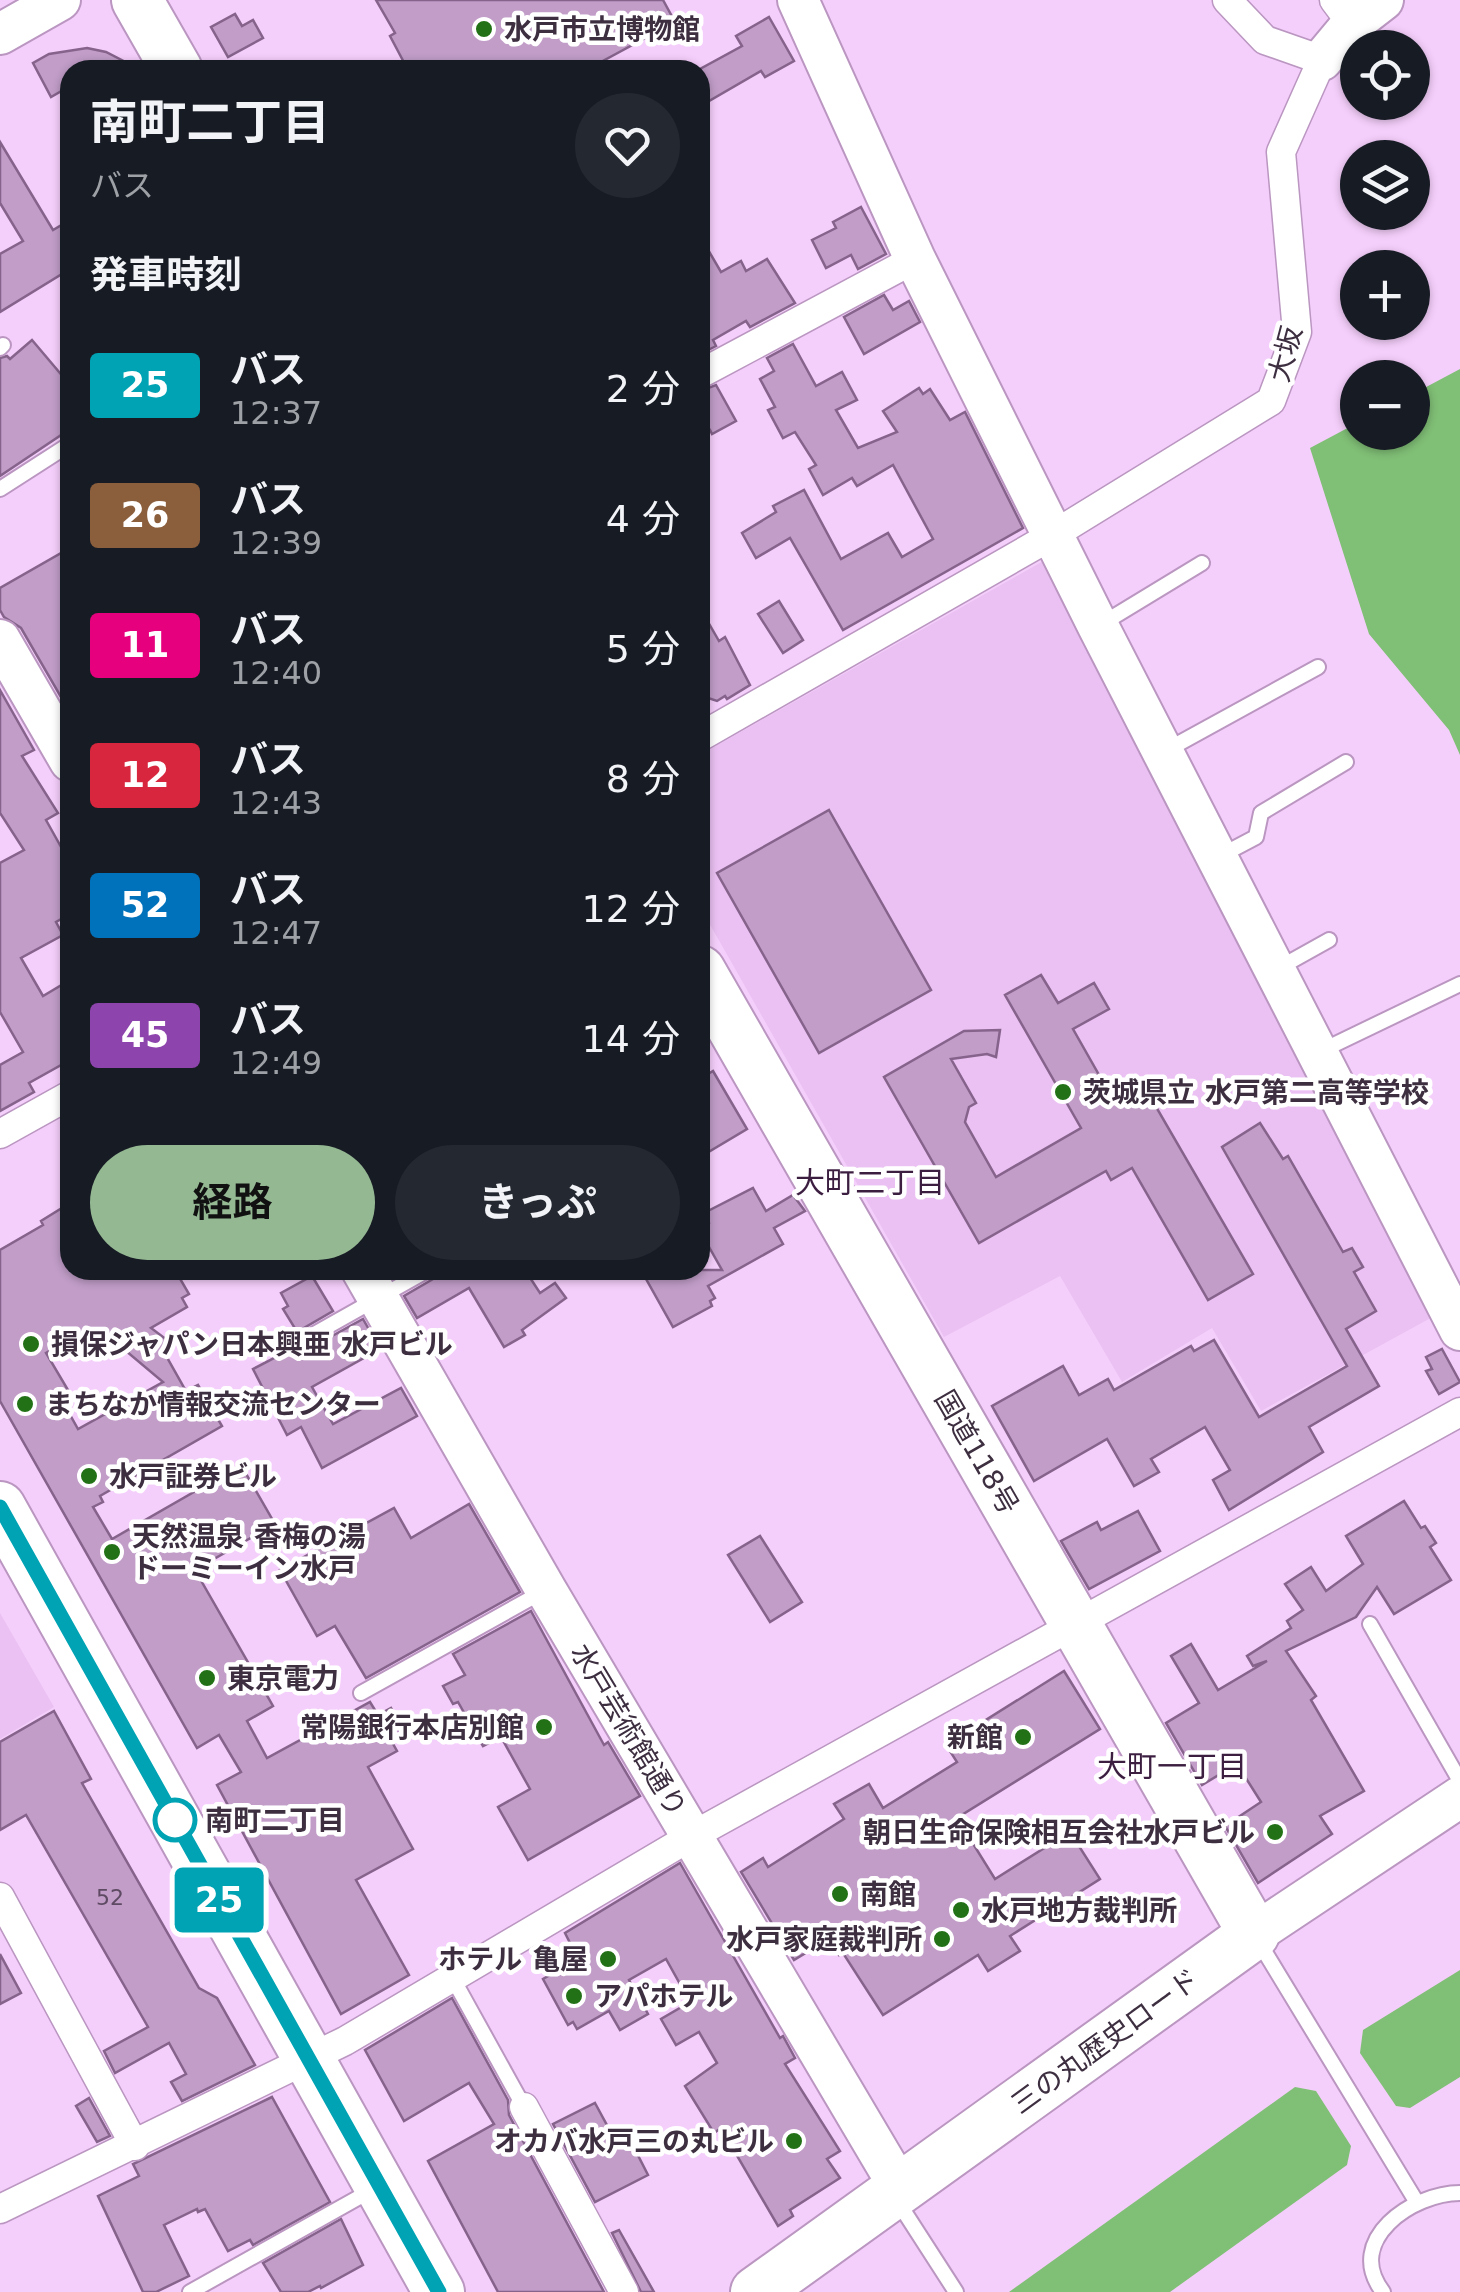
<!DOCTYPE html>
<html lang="ja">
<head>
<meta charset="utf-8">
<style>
  body { margin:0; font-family:"DejaVu Sans","Noto Sans JP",sans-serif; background:#242831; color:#f1f3f6; height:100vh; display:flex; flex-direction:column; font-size:38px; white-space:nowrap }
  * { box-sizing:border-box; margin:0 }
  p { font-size:32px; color:#9ea1a6 }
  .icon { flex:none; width:55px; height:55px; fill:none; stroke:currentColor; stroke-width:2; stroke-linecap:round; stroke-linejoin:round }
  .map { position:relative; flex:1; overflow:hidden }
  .panel { position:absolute; left:60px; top:60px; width:650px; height:1220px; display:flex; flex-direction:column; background:#171b24; border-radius:30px; box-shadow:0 2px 8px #0004 }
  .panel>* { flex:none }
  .badge { padding:0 20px; border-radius:8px; font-size:35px; line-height:65px }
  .buttons { position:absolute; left:1340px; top:30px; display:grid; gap:20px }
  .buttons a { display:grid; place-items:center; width:90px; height:90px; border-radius:50%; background:#171b24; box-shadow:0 2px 8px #0004; font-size:50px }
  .map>.badge { position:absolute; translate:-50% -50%; box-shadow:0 0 0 5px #fff }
  h2 { padding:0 30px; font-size:38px; line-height:90px }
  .round { display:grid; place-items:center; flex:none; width:105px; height:105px; border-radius:52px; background:#242831 }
  .headline { display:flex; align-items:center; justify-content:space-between; height:170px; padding:0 30px }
  h1 { font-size:48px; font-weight:700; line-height:75px }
  .action { display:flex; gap:20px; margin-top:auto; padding:20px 30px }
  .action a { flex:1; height:115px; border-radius:60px; background:#94b892; color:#111; font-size:40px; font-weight:700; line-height:115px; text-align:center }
  .action a+a { background:#242831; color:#f1f3f6 }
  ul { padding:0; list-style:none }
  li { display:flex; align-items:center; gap:30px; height:130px; padding:0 30px }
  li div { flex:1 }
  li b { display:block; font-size:38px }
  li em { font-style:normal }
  li .badge { min-width:110px; font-weight:700; text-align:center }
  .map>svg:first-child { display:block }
</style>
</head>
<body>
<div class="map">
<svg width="1460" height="2292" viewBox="0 0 1460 2292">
  <rect width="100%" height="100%" fill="#f5cffb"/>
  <g fill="#ebc1f3">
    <polygon points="1045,560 1438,1314 1261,1411 1212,1328 1122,1382 1060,1276 944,1337 700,907 700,755"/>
    <polygon points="0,1613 54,1707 0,1739"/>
  </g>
  <g fill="#80bf76">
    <polygon points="1460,369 1460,755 1449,730 1369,634 1310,448 1357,423 1358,432 1412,432 1413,394"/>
    <polygon points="1460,1970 1460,2077 1410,2108 1396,2106 1360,2053 1363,2030"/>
    <polygon points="1295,2087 1316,2091 1351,2146 1347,2165 1170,2292 1009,2292"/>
  </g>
  <g fill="#c19dc8" stroke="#85638b" stroke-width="2.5" fill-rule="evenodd">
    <polygon points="376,0 663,0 675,22 586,70 408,70 390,36 395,33"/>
    <polygon points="235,14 242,26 253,20 263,38 228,57 211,27"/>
    <polygon points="769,17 794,61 765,77 761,71 709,101 700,86 700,69 742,46 736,36"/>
    <polygon points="87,48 106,52 141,70 70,70 70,86 51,97 33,63 49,54"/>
    <polygon points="0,142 53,230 70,220 70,269 0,312 0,254 23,241 0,203"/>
    <polygon points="861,207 886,254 858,269 851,255 826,268 812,240 836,228 833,222"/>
    <polygon points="700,236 721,272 741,261 746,271 767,259 795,303 750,327 746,321 713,340 716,346 700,354"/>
    <polygon points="884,295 893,310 909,301 920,322 864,354 844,317"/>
    <polygon points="32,340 70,385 70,429 0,476 0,358 7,356 10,359"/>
    <polygon points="793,344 816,386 842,372 857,400 836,410 858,448 897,432 883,411 919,388 923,394 930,389 950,420 965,412 1023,528 843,630 790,538 756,558 742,533 776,512 773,506 804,490 841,559 888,533 902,557 933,539 893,465 857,486 852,478 823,495 809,469 816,465 795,432 783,438 768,410 775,407 760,379 774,371 767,358"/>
    <polygon points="716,385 736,421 712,434 710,430 700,435 700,391"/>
    <polygon points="70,548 70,701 65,704 21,628 4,617 0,610 0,588"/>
    <polygon points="779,601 803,640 783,653 758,614"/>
    <polygon points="700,608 719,641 725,637 750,685 727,699 725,696 717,701 708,698 700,685"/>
    <polygon points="0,690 34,750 22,756 58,813 46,820 70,863 70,914 56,922 63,935 21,958 43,996 70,980 70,1060 29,1083 34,1092 0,1111 0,1065 23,1052 0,1012 0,863 24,850 0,813"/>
    <polygon points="829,810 931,990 819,1053 717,873"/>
    <polygon points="1041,975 1058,1003 1094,983 1109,1009 1073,1029 1115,1103 1144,1086 1253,1274 1208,1300 1132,1168 1111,1180 1106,1171 979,1243 884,1077 964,1031 1000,1030 996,1057 987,1054 951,1059 976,1103 969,1107 965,1122 996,1177 1081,1128 1005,995"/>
    <polygon points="713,1071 747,1129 700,1157 700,1079"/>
    <polygon points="1260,1123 1283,1159 1288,1156 1343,1252 1352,1248 1363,1267 1354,1272 1376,1311 1346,1329 1379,1386 1309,1427 1323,1452 1229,1510 1213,1480 1230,1470 1205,1427 1151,1459 1159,1472 1134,1486 1107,1439 1034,1481 992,1406 1063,1366 1079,1395 1108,1379 1114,1390 1191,1346 1194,1351 1214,1340 1259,1417 1347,1366 1222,1147"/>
    <polygon points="753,1188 766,1211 793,1195 805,1211 774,1228 783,1244 708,1286 715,1298 710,1301 712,1306 673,1327 641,1270 722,1270 700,1231 709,1223 704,1213"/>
    <path d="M70 1203V1270H175L189 1294 182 1298 187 1307 151 1328 171 1343 164 1352 186 1391 198 1385 222 1426 100 1496 103 1502 93 1507 112 1539 241 1465 275 1524 195 1570 273 1706 247 1721 267 1758 370 1702 378 1715 391 1708 405 1734 392 1742 397 1751 368 1767 413 1849 356 1880 409 1975 341 2014 217 1785 241 1772 219 1735 197 1748 0 1401V1250L43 1225 41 1221ZM84 1331 96 1350 113 1340 163 1382 78 1429 59 1395 68 1390 46 1353Z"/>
    <polygon points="442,1270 525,1270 540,1293 555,1283 566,1298 522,1330 525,1335 504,1347 469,1288 417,1318 404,1296 433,1279"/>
    <polygon points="312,1276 333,1311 304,1328 299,1335 283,1309 288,1306 281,1293"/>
    <polygon points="363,1319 380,1349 312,1387 333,1424 401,1388 417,1416 322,1468 301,1427 287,1435 253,1369 301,1344 314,1346"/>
    <polygon points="1442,1349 1460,1382 1439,1394 1426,1371 1432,1369 1426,1357"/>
    <polygon points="1404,1501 1421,1528 1425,1526 1436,1543 1430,1547 1451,1580 1394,1614 1377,1587 1356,1617 1286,1651 1316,1696 1311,1700 1364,1791 1320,1816 1332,1834 1258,1883 1225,1826 1261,1802 1237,1764 1202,1785 1166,1723 1199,1703 1171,1656 1191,1644 1218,1690 1267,1661 1253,1666 1247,1656 1291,1628 1287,1621 1303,1610 1285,1584 1311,1567 1326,1591 1363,1564 1346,1536"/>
    <polygon points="469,1504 520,1592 366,1678 335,1626 317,1636 280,1570 394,1508 411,1538"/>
    <polygon points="1138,1511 1160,1551 1089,1589 1061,1541 1097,1522 1101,1530"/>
    <polygon points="760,1536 802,1602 770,1622 728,1555"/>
    <polygon points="531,1611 604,1745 608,1742 640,1796 528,1860 498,1807 530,1789 501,1737 483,1746 458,1702 453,1704 443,1686 465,1675 453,1654"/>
    <polygon points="1064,1671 1100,1729 957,1818 995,1879 1070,1832 1100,1879 1010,1936 1020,1951 988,1971 978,1955 883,2015 843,1953 839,1955 829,1939 794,1960 741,1872 763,1858 768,1867 844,1819 834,1804 869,1784 883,1808 957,1762 946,1745"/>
    <polygon points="54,1711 91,1779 82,1783 199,1988 217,1998 255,2065 182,2101 171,2082 186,2074 169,2043 115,2073 104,2051 148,2027 26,1815 0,1830 0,1742"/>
    <polygon points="680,1863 780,2038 783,2036 795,2058 785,2064 840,2151 827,2159 840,2178 790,2210 793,2216 778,2226 721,2128 714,2133 685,2086 717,2063 699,2032 676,2045 661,2019 690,2002 666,1959 629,1980 648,2014 620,2030 609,2011 577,2029 573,2022 568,2025 543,1979 566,1966 558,1950 570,1943 565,1933"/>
    <polygon points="0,1954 21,1993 0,2004"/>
    <polygon points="452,1998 508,2100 509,2115 604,2292 498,2292 428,2161 494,2124 469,2083 404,2121 365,2050"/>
    <polygon points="272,2097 330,2202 253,2245 250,2240 228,2251 205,2209 198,2212 197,2209 164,2225 189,2276 156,2292 143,2292 98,2196 139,2176 133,2164"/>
    <polygon points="89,2098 110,2136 97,2142 76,2106"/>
    <polygon points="595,2103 614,2138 626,2132 648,2175 595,2202 553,2124"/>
    <polygon points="341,2219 363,2265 321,2288 320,2286 308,2292 281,2292 263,2263"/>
    <polygon points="619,2230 654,2292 641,2292 612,2233"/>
  </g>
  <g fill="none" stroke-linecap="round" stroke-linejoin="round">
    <g stroke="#ba96c1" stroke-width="18">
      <g id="lane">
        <polyline points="0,348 3,345"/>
        <polyline points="0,489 70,444"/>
        <polyline points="1100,625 1202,563"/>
        <polyline points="1165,751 1318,667"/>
        <polyline points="1220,856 1256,837 1261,813 1346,762"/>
        <polyline points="1277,969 1329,940"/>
        <polyline points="1321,1051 1460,984"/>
        <polyline points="309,1337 428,1270"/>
        <polyline points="1370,1624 1460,1781"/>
        <polyline points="361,1693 544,1591"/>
        <polyline points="1257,1939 1416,2201"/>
        <polyline points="452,1977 524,2107"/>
        <polyline points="898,2202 956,2292"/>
        <polyline points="190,2292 372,2190"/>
        <path d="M1383 2292C1343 2240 1413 2193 1460 2193"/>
      </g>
    </g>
    <g stroke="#ba96c1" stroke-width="31">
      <g id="street">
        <polyline points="1334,0 1352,24"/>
        <polyline points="700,374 915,259"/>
        <polyline points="700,737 1053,535 1271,401 1297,332 1281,152 1322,60 1265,40 1227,0"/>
        <polyline points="0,1134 70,1095"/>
        <polyline points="0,1897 135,2146"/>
        <polyline points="524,2107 624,2292"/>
        <polyline points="0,2209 345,2041 692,1836 1460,1412"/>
      </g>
    </g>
    <g stroke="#ba96c1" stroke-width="44">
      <g id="secondary">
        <polyline points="798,0 915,259 1098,626 1460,1330"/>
        <polyline points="0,34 60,0"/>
        <polyline points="1322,60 1352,24 1383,0"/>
        <polyline points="0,640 70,761"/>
        <polyline points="362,1270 546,1590 900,2188"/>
        <polyline points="1254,1934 1460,1797"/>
      </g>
    </g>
    <g stroke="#ba96c1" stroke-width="54">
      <g id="highway">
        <polyline points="137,0 177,70"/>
        <polyline points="700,971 1254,1934 756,2292"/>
        <polyline points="0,1507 439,2292"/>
      </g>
    </g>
    <use href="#lane" stroke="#fff" stroke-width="14"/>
    <use href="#street" stroke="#fff" stroke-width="28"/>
    <use href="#secondary" stroke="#fff" stroke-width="40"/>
    <use href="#highway" stroke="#fff" stroke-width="50"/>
  </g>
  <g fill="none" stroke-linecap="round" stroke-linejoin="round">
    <g stroke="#fff" stroke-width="22">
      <polyline id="line" points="0,1507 439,2292"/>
    </g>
    <use href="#line" stroke="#00a3b4" stroke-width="15"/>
  </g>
  <g fill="#237117" stroke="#fff" stroke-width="4">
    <circle cx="484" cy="29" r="10"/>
    <circle cx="1063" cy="1092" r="10"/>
    <circle cx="31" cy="1344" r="10"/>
    <circle cx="25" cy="1404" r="10"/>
    <circle cx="89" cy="1476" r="10"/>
    <circle cx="112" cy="1552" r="10"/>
    <circle cx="207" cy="1678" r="10"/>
    <circle cx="544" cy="1727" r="10"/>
    <circle cx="1023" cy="1737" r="10"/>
    <circle cx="1275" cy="1832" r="10"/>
    <circle cx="840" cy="1894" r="10"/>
    <circle cx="961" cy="1910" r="10"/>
    <circle cx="942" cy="1939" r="10"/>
    <circle cx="608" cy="1959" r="10"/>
    <circle cx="574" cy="1996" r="10"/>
    <circle cx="794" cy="2141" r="10"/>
  </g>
  <circle fill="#fff" stroke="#00a3b4" stroke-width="5" cx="175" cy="1820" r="20"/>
  <g text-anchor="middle" stroke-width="9" stroke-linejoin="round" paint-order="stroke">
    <g font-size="22" fill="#5e4a62">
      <text x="110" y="1905">52</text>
    </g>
    <g font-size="28" font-weight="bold" fill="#3d2e40" stroke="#fff" text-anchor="start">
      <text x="504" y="39">水戸市立博物館</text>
      <text x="1083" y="1102">茨城県立 水戸第二高等学校</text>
      <text x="51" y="1354">損保ジャパン日本興亜 水戸ビル</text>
      <text x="45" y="1414">まちなか情報交流センター</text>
      <text x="109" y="1486">水戸証券ビル</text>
      <text x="132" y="1546">天然温泉 香梅の湯<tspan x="132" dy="32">ドーミーイン水戸</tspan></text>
      <text x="227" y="1688">東京電力</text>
      <text x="524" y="1737" text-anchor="end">常陽銀行本店別館</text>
      <text x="1003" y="1747" text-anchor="end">新館</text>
      <text x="1255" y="1842" text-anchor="end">朝日生命保険相互会社水戸ビル</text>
      <text x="860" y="1904">南館</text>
      <text x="981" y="1920">水戸地方裁判所</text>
      <text x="922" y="1949" text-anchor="end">水戸家庭裁判所</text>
      <text x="588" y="1969" text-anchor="end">ホテル 亀屋</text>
      <text x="594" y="2006">アパホテル</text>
      <text x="774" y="2151" text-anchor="end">オカバ水戸三の丸ビル</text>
    </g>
    <g font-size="28" fill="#3d2e40" stroke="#fff">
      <text transform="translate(1285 354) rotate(-75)" y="10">大坂</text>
      <text transform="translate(977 1452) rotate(60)" y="10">国道118号</text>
      <text transform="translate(629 1730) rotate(59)" y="10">水戸芸術館通り</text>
      <text transform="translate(1105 2041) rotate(-36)" y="10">三の丸歴史ロード</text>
    </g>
    <g font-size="28" font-weight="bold" fill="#3d2e40" stroke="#fff" text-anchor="start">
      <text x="205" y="1830">南町二丁目</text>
    </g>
    <g font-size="30" fill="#3c1e41" stroke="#fff">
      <text x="870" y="1193">大町二丁目</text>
      <text x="1172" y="1777">大町一丁目</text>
    </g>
  </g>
</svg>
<div class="buttons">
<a><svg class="icon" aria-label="locate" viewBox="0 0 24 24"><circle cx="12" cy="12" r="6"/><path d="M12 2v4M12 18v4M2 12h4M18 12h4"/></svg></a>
<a><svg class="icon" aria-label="layers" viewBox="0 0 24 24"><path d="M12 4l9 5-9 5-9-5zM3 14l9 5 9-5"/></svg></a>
<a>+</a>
<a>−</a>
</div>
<b class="badge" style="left:219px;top:1900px;background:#00a3b4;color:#fff">25</b>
<section class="panel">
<div class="headline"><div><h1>南町二丁目</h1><p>バス</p></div><a class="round"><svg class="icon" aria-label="heart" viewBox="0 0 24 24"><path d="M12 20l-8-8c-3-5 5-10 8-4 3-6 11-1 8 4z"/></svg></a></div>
<h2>発車時刻</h2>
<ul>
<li><span class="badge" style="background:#00a3b4;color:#fff">25</span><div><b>バス</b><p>12:37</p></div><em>2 分</em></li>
<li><span class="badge" style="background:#8b5e3c;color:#fff">26</span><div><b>バス</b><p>12:39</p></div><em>4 分</em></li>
<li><span class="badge" style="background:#e6007e;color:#fff">11</span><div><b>バス</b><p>12:40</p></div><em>5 分</em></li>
<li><span class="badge" style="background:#d7263d;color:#fff">12</span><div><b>バス</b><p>12:43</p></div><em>8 分</em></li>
<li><span class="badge" style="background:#0072bc;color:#fff">52</span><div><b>バス</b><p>12:47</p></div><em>12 分</em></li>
<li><span class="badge" style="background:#8e44ad;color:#fff">45</span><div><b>バス</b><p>12:49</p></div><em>14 分</em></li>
</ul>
<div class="action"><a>経路</a><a>きっぷ</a></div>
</section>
</div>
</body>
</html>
